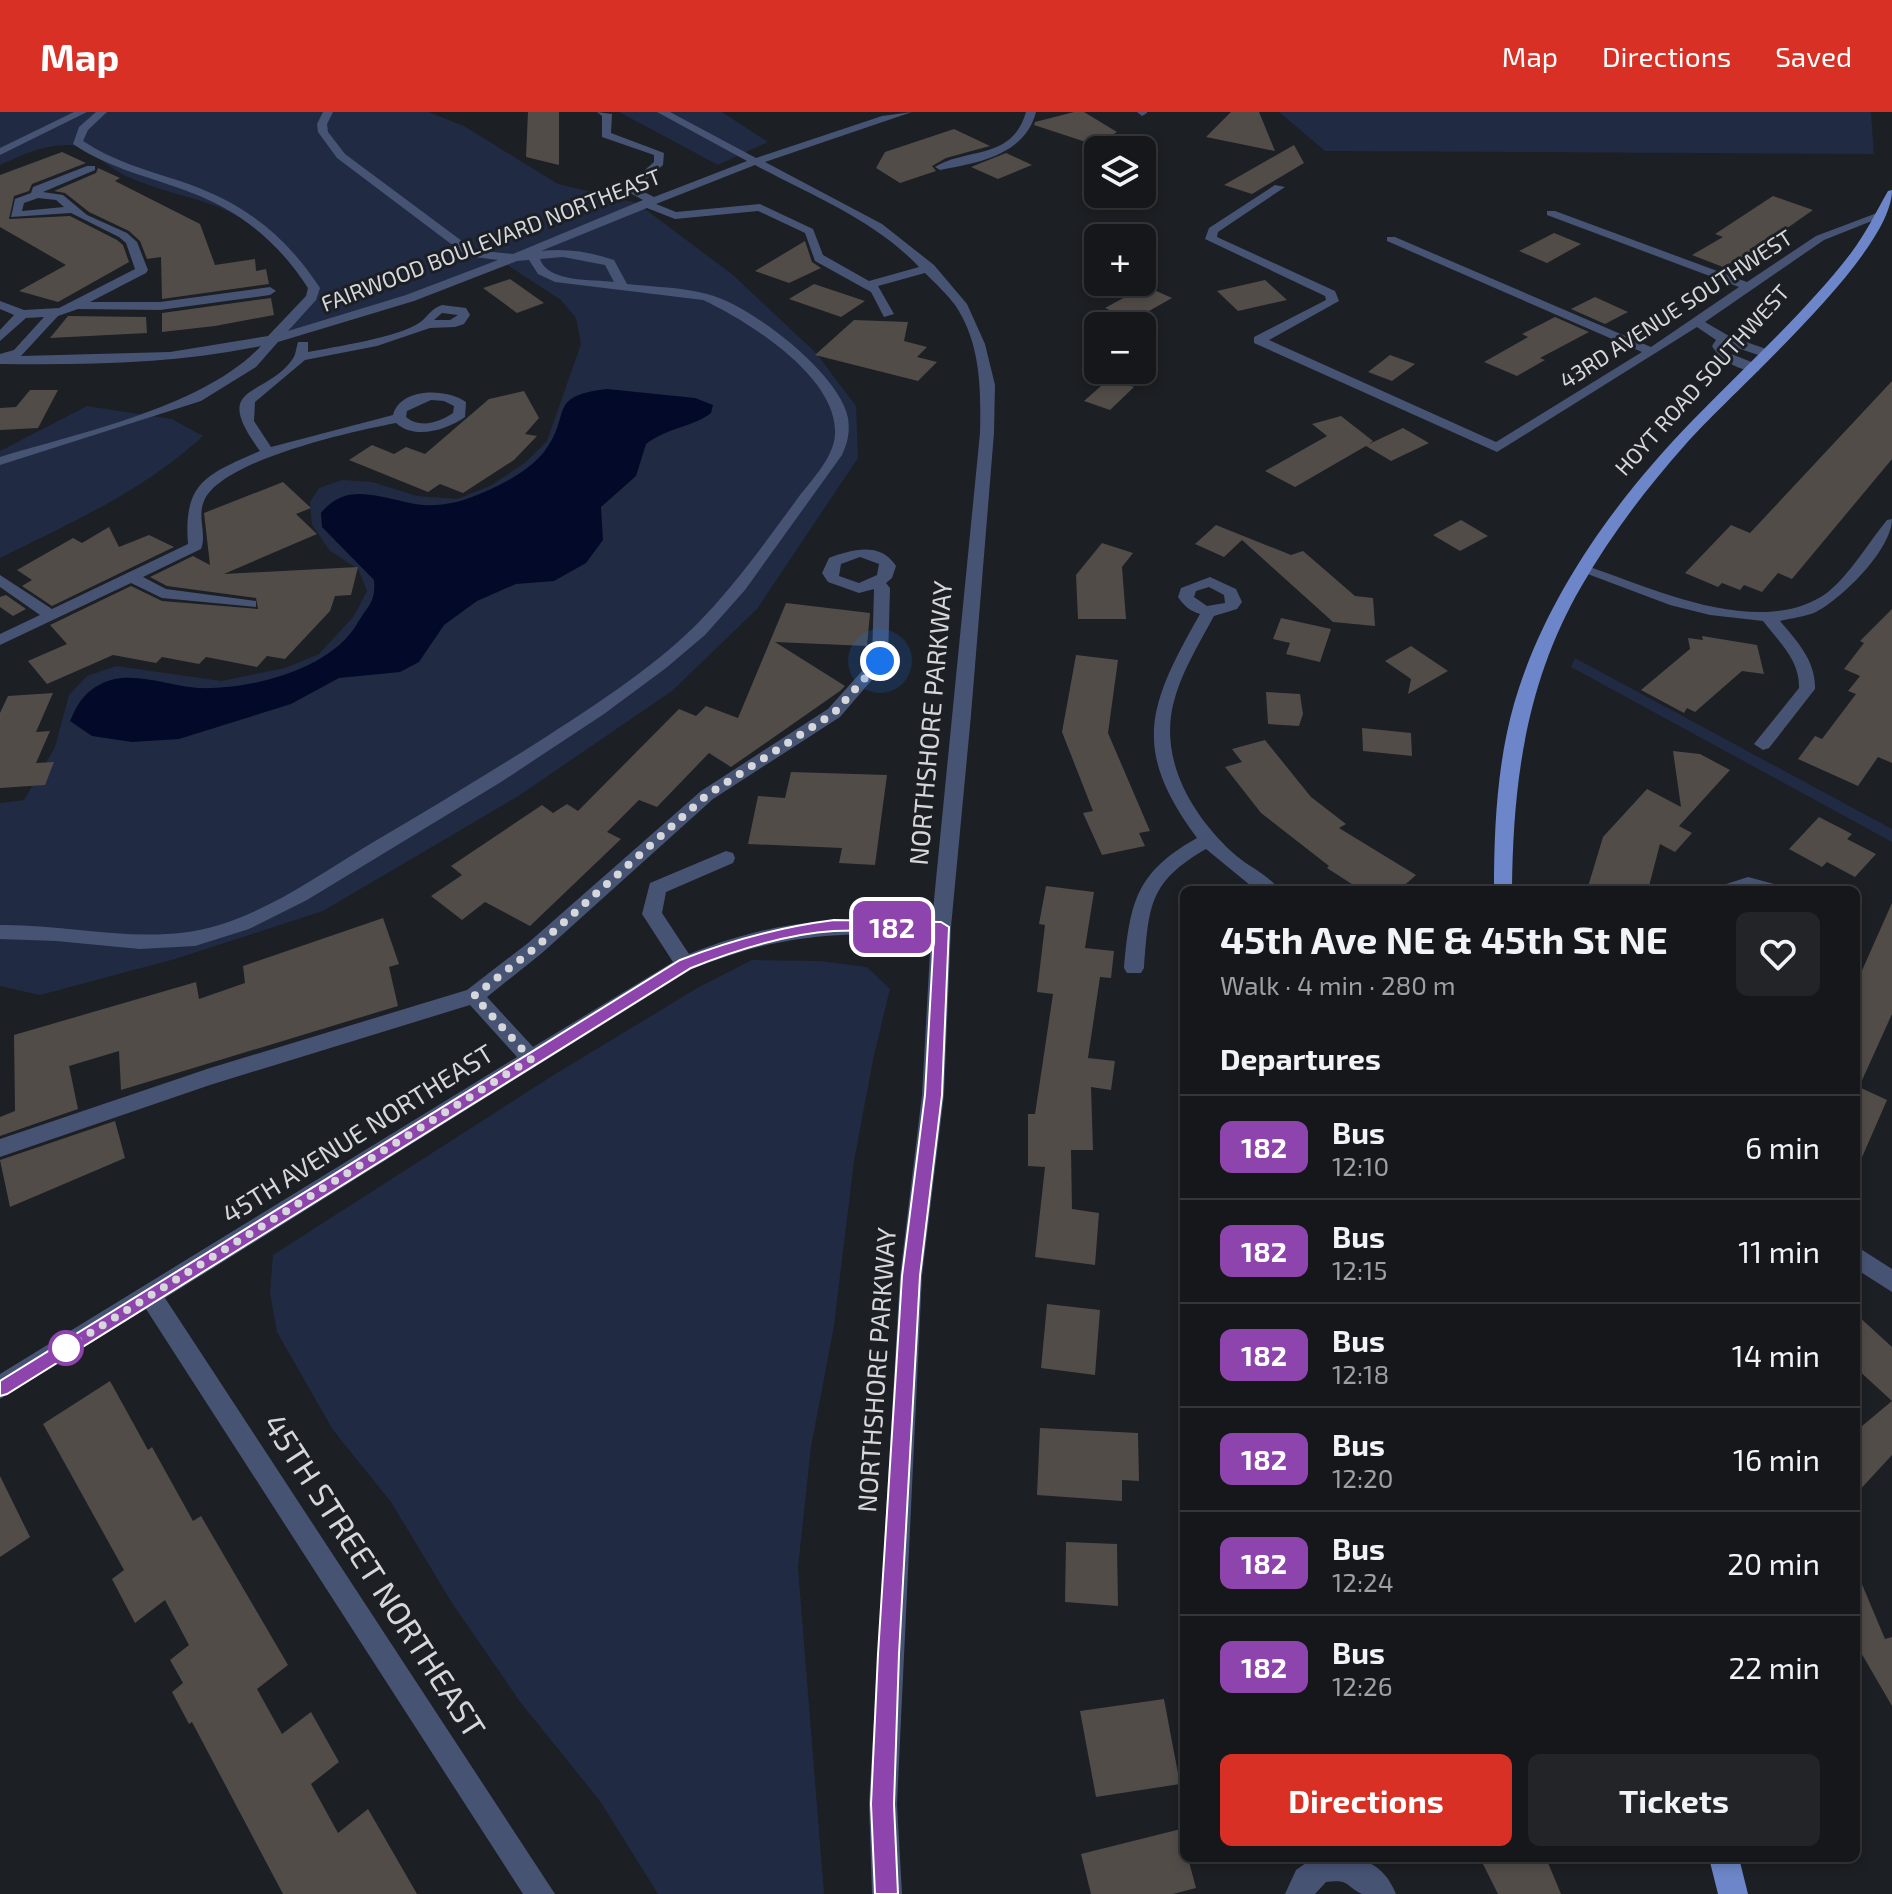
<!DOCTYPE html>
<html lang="en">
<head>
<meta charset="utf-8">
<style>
  body { margin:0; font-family:"Exo 2",sans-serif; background:#222427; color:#f1f3f6; height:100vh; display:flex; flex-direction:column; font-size:30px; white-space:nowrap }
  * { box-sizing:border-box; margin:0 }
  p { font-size:26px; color:#9d9fa2 }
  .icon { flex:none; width:44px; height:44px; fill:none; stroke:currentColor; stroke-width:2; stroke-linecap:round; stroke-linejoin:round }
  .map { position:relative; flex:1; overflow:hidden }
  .sheet { position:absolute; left:1180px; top:774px; width:680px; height:976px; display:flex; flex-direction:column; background:#15171a; border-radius:12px; box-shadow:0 4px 12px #0003,0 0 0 2px #343639 }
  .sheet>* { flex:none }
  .badge { padding:0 16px; border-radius:12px; font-size:28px; line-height:52px }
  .buttons { position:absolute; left:1084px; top:24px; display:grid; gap:16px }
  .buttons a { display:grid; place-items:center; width:72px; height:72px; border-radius:12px; background:#15171a; box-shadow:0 4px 12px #0003,0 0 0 2px #343639; font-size:40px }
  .you { position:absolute; width:40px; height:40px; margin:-20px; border:6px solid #fff; border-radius:50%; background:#1a73e8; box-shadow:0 0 0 12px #1a73e833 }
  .map>.badge { position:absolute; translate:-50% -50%; box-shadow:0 0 0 4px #fff }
  h2 { padding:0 40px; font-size:30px; line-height:72px }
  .round { display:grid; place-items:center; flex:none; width:84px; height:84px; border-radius:12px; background:#222427 }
  .headline { display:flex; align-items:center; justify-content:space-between; height:136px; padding:0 40px }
  h1 { font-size:38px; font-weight:700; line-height:60px }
  .button { display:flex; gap:16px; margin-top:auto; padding:16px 40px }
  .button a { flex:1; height:92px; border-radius:12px; background:#d93025; color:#fff; font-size:32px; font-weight:700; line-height:92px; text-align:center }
  .button a+a { background:#222427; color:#f1f3f6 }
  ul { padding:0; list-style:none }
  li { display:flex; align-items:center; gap:24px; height:104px; padding:0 40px; border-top:2px solid #343639 }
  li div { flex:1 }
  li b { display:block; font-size:30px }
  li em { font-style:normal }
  li .badge { min-width:88px; font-weight:700; text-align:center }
  header { display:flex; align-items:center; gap:48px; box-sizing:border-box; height:112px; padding:0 40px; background:#d93025; color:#fff }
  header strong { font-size:38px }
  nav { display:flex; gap:44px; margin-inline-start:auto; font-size:28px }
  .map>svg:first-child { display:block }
</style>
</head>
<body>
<header>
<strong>Map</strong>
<nav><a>Map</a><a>Directions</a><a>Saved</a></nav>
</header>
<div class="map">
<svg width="1892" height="1782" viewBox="0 0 1892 1782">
  <rect width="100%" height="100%" fill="#1c1f23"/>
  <g fill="#212a43">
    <path d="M0 0H428L464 14 558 72 637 91 733 163 816 241 856 294 858 346 757 497 672 579 517 685 323 799 175 847 40 883 0 874V691L24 688 55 635 69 583 87 564 116 554 221 569 285 556 319 542 354 504 367 479 358 457 330 439 312 413 310 390 319 376 342 368 372 370 417 384 457 387 490 374 526 350 547 329 581 232 576 206 561 188 501 149 376 197 268 228 309 182C306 165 295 156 283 143 230 83 194 93 128 65 109 57 91 35 70 33 46 32 21 43 0 53Z"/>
    <polygon points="619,0 722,0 768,30 718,53"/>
    <polygon points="1279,0 1871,0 1874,42 1325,39"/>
    <path d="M87 294 172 307 203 324C143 379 73 410 0 446V339Z"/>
    <polygon points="1575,546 1892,717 1892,730 1571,555"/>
    <polygon points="752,848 820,849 867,855 890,877 874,943 854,1049 834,1214 811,1335 798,1456 824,1782 658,1782 600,1689 521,1591 452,1491 391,1390 333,1318 277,1220 270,1181 273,1143 552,964 699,875"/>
  </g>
  <path fill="#030928" d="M607 277 695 286 713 293 711 301C693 315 666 316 646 332L636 364 601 395 603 428 586 451 554 469 516 472 477 489 444 513 419 550 400 560 339 566 291 592 179 627 132 630 92 624 70 609C77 593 84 580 101 572 131 557 166 574 198 576 249 578 330 558 357 512 368 493 376 491 374 468L322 415 321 401C348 366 387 389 423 393 439 394 457 391 472 385 496 376 527 361 544 340 573 303 545 284 607 277Z"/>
  <g fill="#514c48">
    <polygon points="528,0 559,0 559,53 526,45"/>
    <polygon points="1074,0 1084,0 1117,20 1095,33 1034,13 1035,10"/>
    <polygon points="1231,0 1259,0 1275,39 1206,25"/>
    <polygon points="954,17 990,34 946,46 932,54 936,59 900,71 876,56 885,40"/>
    <polygon points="1294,33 1304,51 1252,82 1224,73"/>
    <polygon points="62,40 86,51 32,72 29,79 14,84 9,107 70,104 117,128 123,133 129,150 58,190 19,179 66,153 0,115 0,63"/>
    <polygon points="1006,41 1032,53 998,67 971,55"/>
    <polygon points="98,56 120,66 115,69 200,112 215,153 255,147 256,159 266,157 269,172 162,187 161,145 147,147 140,129 129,119 89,100 65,81 54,79 96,61"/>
    <polygon points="1773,84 1813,98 1757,137 1723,155 1692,143 1723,125 1715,122"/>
    <polygon points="1554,121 1581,132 1547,151 1519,139"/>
    <polygon points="805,129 812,150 821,156 789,171 755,159"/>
    <polygon points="510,167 544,191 517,201 483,176"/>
    <polygon points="1265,168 1287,188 1238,199 1217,179"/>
    <polygon points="814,172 865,189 841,205 789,187"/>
    <polygon points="1145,174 1172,186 1133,208 1105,196"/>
    <polygon points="1595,185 1628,200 1605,212 1571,197"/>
    <polygon points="271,186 274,203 215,214 162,220 162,201"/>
    <polygon points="68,204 146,205 147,221 50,226"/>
    <polygon points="1555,205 1589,220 1540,246 1545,248 1517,264 1484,250 1528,225 1522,222"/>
    <polygon points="854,208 908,210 904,229 927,235 917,245 937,250 918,269 815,243"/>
    <polygon points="1390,243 1415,252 1392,269 1368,260"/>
    <polygon points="1109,267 1134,275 1110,298 1084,289"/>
    <polygon points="1892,269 1892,347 1792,467 1778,461 1762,480 1744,473 1740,478 1722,471 1718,475 1685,461 1731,413 1750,421"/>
    <polygon points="30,278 58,278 38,316 0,318 0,296 16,295"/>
    <polygon points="524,279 539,306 525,322 537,324 514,348 463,381 440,372 428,380 349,348 372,333 394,342 406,335 425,342 489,287"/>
    <polygon points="1341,304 1373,329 1369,332 1403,316 1429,331 1391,349 1366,334 1295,375 1265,359 1327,324 1312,312"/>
    <polygon points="283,370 311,396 296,402 317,422 224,462 358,455 351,483 335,484 330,499 285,547 267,544 257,555 206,545 199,552 162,545 156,551 113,543 47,572 28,549 67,532 50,513 131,474 162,489 258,497 256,486 167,474 150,465 193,444 210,453 204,401"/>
    <polygon points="1461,408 1488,424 1460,439 1433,423"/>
    <polygon points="1216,413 1291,443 1303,439 1355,484 1373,486 1375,514 1333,510 1242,428 1224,445 1195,432"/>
    <polygon points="109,415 119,435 149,423 174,435 52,494 22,474 32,468 17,458 73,426 82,431"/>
    <polygon points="1102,431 1133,441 1122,455 1126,507 1078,507 1076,463"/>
    <polygon points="6,483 26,497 13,504 0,495 0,485"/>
    <polygon points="786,491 870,501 867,534 775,530 845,574 840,579 731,655 709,641 657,695 639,688 607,720 621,727 530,814 485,790 462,808 431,784 462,763 451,754 542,693 553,701 567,692 578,699 679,597 696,604 706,594 738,606"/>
    <polygon points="1892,497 1892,651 1878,645 1858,674 1798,647 1815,624 1822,627 1856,582 1848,579 1860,564 1844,557 1864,531 1860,529"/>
    <polygon points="1281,506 1331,517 1320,550 1286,542 1290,531 1273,527"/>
    <polygon points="1702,524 1757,533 1764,562 1742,559 1695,600 1687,596 1684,601 1641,578 1690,537 1688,526 1703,528"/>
    <polygon points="1411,534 1448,559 1408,582 1411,567 1385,549"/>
    <polygon points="1076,543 1118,548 1108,621 1150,719 1139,721 1145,734 1102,743 1083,701 1093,699 1062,620"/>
    <polygon points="1266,580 1300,582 1303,602 1299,614 1268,612"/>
    <polygon points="53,581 36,620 50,619 36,651 54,650 45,673 0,676 0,601 8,584"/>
    <polygon points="1362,616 1411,621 1412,644 1363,639"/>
    <polygon points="1265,628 1311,685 1346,712 1339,716 1416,763 1399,778 1361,778 1327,756 1329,754 1261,701 1225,655 1242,650 1232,637"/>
    <polygon points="1673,639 1700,642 1730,658 1679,714 1692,721 1675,740 1660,732 1648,778 1587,778 1603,725 1647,677 1681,695"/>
    <polygon points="791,660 887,663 875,753 839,751 842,736 748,732 758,684 785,686"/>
    <polygon points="1819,705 1852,722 1847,727 1876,742 1855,765 1827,750 1822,755 1789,737"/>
    <polygon points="1046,774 1094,780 1085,836 1114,839 1111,866 1100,865 1088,946 1115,949 1111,978 1091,975 1093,1038 1071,1038 1072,1097 1099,1101 1095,1153 1035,1145 1045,1055 1028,1054 1028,1002 1035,1002 1053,882 1037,880 1045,813 1039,812"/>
    <polygon points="1892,791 1892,902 1859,975 1887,988 1856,1059 1856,872"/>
    <polygon points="383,806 399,852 389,855 398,894 121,978 119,939 69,954 78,997 0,1024 0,1005 15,999 14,923 196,870 199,887 245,871 243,854"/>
    <polygon points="115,1009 125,1046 10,1095 0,1048"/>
    <polygon points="1047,1192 1100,1198 1095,1263 1041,1256"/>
    <polygon points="1856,1202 1892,1235 1892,1343 1856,1382 1856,1319 1892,1289 1856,1256"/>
    <polygon points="110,1269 148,1338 152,1335 193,1409 201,1404 288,1553 257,1577 282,1622 311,1600 339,1650 311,1672 338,1721 368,1697 417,1782 283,1782 192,1610 189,1612 172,1580 183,1571 170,1548 189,1533 165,1488 135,1511 112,1467 124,1458 43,1312"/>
    <polygon points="1040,1316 1138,1321 1139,1369 1122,1368 1122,1389 1037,1383"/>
    <polygon points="0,1364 30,1425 0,1445"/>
    <polygon points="1066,1430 1117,1432 1118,1494 1065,1490"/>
    <polygon points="1856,1458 1885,1527 1892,1525 1892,1594 1856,1532"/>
    <polygon points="1164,1587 1180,1672 1096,1685 1080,1599"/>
    <polygon points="1181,1717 1184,1746 1188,1746 1196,1776 1173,1782 1091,1782 1081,1742"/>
    <polygon points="1480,1746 1546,1746 1561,1782 1498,1782"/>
  </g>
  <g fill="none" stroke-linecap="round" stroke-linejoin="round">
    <g fill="#465373" fill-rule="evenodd">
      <polygon points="74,0 87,0 0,43 0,36"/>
      <path d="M96 0H107L88 18 83 29C113 49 146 58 180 69 241 89 285 122 320 176L316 188 288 219 406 183 498 148 467 144 337 46 318 20 317 12 323 0H333L327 12 328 20 345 42 474 138 513 142 643 88 623 77 654 50V43L602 25V4L597 0 612 2 611 21 664 41 663 53 636 76 654 85 747 49 657 0H670L756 46 882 4 912 0 765 50 882 112 934 153 967 192 985 232 995 273 994 321 971 603 951 815 944 983 922 1164 897 1692 902 1782H872L869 1692 900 1164 922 983 931 822C836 821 782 821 692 857L165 1186 555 1782H523L146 1197 0 1287V1262L517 945 470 893 210 973 0 1045V1027L210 956 467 878 528 831 701 679 828 597 872 548 874 477 859 481 828 470 822 461 829 446C851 438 880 429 896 454L892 466 886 471 890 476 888 549 840 605 713 687 542 841 487 885 533 935 673 850 642 802 650 771 726 739 733 741 735 746 733 751 666 780 662 801 689 842C779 806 837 806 932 808L980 321C981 278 981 231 955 193 947 182 935 171 925 161L878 174 894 202 884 205 871 180 815 149 805 121 758 99 675 107 647 96 541 139C567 136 590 140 614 148L627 172C653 175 682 175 707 182 750 192 840 262 848 306 850 320 848 330 842 343L745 478 705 523 666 556 604 602 501 670 307 788 249 817 195 834 140 837 56 829 0 827V813C72 812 149 835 219 813 274 796 322 761 370 732 427 699 482 665 538 630 592 595 649 559 695 514 733 476 764 432 795 390 809 370 834 347 835 322 838 265 748 209 703 188L555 170 538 162 529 148 517 149 414 189 278 230 256 255 201 289 0 353V345C79 321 204 295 261 234 175 252 87 253 0 252V242L14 238 44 205 26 206 0 229V218L14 203 0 197V189L24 198 59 196 135 157 126 131 119 125 71 101 11 105 15 87 31 81 33 75 87 54H95V58L43 80 63 83 87 103 127 121 137 130 148 158 146 161 90 190H160L270 175 276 179 270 183 160 198 78 197 58 204 21 244 170 240 268 224 306 184 308 176C279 131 242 100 192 81 151 65 110 57 73 32L79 15ZM755 53C811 83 875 108 919 155L869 169 823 143 813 117 760 92 676 100 656 92ZM38 86 56 88 64 95 22 99 24 91ZM563 145 605 153 614 170C593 167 548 171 540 147ZM860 445 879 452 877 463 859 471 839 464 841 452Z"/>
      <path d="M1026 0H1036C1025 43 978 51 940 58L935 55C967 35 1012 49 1026 0Z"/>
      <polygon points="1137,0 1147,0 1147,1 1142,4"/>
      <path d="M1275 73 1285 75 1218 120 1217 125 1335 179 1339 189 1269 228 1496 330 1642 240 1387 129V125H1395L1651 235 1739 175 1547 103V99H1555L1747 170 1816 124 1877 101 1887 103 1824 128 1705 210 1729 224 1772 239 1773 242 1767 246 1726 232 1725 234 1729 241 1759 253V259C1741 260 1721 249 1712 234L1716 228 1697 215 1497 340 1254 231V225L1326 188 1325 184 1205 127 1209 116Z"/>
      <path d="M442 193 466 196 470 203 464 212 455 215 430 216 377 234 305 248 255 290 254 309 271 335 393 303C400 275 447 276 466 290L465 305C447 318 414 328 396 311 354 319 221 348 204 389 197 405 207 422 201 437L143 465 166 477 256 489V495L162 486 131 471 0 533V522L40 503 0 475V463L52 497 188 432C183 370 207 362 260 339 210 271 263 287 292 248 296 243 296 236 298 230H308V240C334 235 399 225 419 211 427 206 430 197 442 193ZM442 201 458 203 450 208H434ZM431 288 444 289 454 294 453 301C440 310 420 317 406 305L407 299Z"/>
      <path d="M1892 407C1892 437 1843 486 1816 500 1805 505 1791 506 1780 509 1797 529 1816 549 1815 577L1769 636 1763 638 1754 632 1799 576C1800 548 1779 530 1763 509L1710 503 1670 493 1577 458 1585 453 1590 455C1656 478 1764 528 1828 480 1851 461 1868 431 1887 408Z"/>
      <path d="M1210 465 1236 477 1242 490 1237 497 1214 504C1199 532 1180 562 1173 593 1160 649 1192 703 1232 740 1245 753 1270 763 1279 778H1256L1206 737C1149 770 1149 793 1144 856L1141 861H1127L1124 856C1130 790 1136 760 1197 726 1130 636 1149 592 1200 502 1190 499 1184 494 1178 485L1181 476ZM1209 475 1224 483 1225 491 1207 494 1194 485 1196 479Z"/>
      <polygon points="1748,765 1778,773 1780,778 1721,778 1723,773"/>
      <polygon points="1856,1134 1892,1157 1892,1180 1856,1157"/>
      <path d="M1313 1746C1351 1746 1379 1741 1396 1782 1387 1782 1371 1782 1362 1782 1345 1774 1350 1767 1326 1770L1315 1782H1285L1296 1758Z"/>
    </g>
    <g fill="#6c86c9" fill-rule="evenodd">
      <path d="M1892 78C1892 143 1731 280 1685 333 1646 377 1610 424 1581 475 1526 570 1513 670 1512 778H1494C1494 716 1497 652 1514 592 1545 485 1616 387 1693 308 1746 253 1804 202 1851 141 1866 121 1876 100 1888 79Z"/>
      <polygon points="1709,1746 1739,1746 1748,1782 1718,1782"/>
    </g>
  </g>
  <path fill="#8e44ad" stroke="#fff" stroke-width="2" d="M834 808 941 810 949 815 942 983 920 1164 899 1542 894 1692 898 1782H875L871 1692 878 1542 902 1164 925 983 934 821C901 820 867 817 834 819 785 822 736 838 691 856L7 1282 0 1284V1269L680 848C731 828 780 815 834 808Z"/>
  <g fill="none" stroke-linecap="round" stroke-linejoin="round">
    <polyline stroke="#d5d7da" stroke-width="8" stroke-dasharray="0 14.4" points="66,1236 531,947 474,884 535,836 707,683 834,601 880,549"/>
  </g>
  <circle fill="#fff" stroke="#8e44ad" stroke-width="4" cx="66" cy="1236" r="16"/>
  <g text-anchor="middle" stroke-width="6" stroke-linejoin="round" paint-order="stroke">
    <g font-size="22" fill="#d5d7da" stroke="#1c1f23">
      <text transform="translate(491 128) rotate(-21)" y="8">FAIRWOOD BOULEVARD NORTHEAST</text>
      <text transform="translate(1676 197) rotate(-33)" y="8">43RD AVENUE SOUTHWEST</text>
      <text transform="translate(1702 268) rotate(-48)" y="8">HOYT ROAD SOUTHWEST</text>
    </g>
    <g font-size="26" fill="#d5d7da" stroke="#1c1f23">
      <text transform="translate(931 611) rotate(-85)" y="9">NORTHSHORE PARKWAY</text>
      <text transform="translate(358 1022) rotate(-32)" y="9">45TH AVENUE NORTHEAST</text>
      <text transform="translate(877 1258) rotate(-86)" y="9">NORTHSHORE PARKWAY</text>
    </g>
    <g font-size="32" fill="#d5d7da" stroke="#1c1f23">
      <text transform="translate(374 1464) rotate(57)" y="11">45TH STREET NORTHEAST</text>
    </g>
  </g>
</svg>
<div class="buttons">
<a><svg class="icon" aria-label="layers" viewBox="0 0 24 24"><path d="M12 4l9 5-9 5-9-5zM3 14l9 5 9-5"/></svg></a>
<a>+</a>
<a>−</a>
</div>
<div class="you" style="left:880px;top:549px"></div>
<b class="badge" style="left:892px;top:815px;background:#8e44ad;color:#fff">182</b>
<section class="sheet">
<div class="headline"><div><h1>45th Ave NE &amp; 45th St NE</h1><p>Walk · 4 min · 280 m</p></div><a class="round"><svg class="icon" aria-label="heart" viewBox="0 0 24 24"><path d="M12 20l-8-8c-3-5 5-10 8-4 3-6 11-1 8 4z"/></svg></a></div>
<h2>Departures</h2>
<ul>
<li><span class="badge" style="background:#8e44ad;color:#fff">182</span><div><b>Bus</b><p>12:10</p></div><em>6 min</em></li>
<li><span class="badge" style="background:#8e44ad;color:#fff">182</span><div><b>Bus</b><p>12:15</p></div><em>11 min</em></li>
<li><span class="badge" style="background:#8e44ad;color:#fff">182</span><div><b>Bus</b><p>12:18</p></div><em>14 min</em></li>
<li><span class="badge" style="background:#8e44ad;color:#fff">182</span><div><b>Bus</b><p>12:20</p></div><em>16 min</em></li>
<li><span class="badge" style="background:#8e44ad;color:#fff">182</span><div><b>Bus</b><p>12:24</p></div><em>20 min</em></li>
<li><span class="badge" style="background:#8e44ad;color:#fff">182</span><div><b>Bus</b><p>12:26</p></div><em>22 min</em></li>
</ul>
<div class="button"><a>Directions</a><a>Tickets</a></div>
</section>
</div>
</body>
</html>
